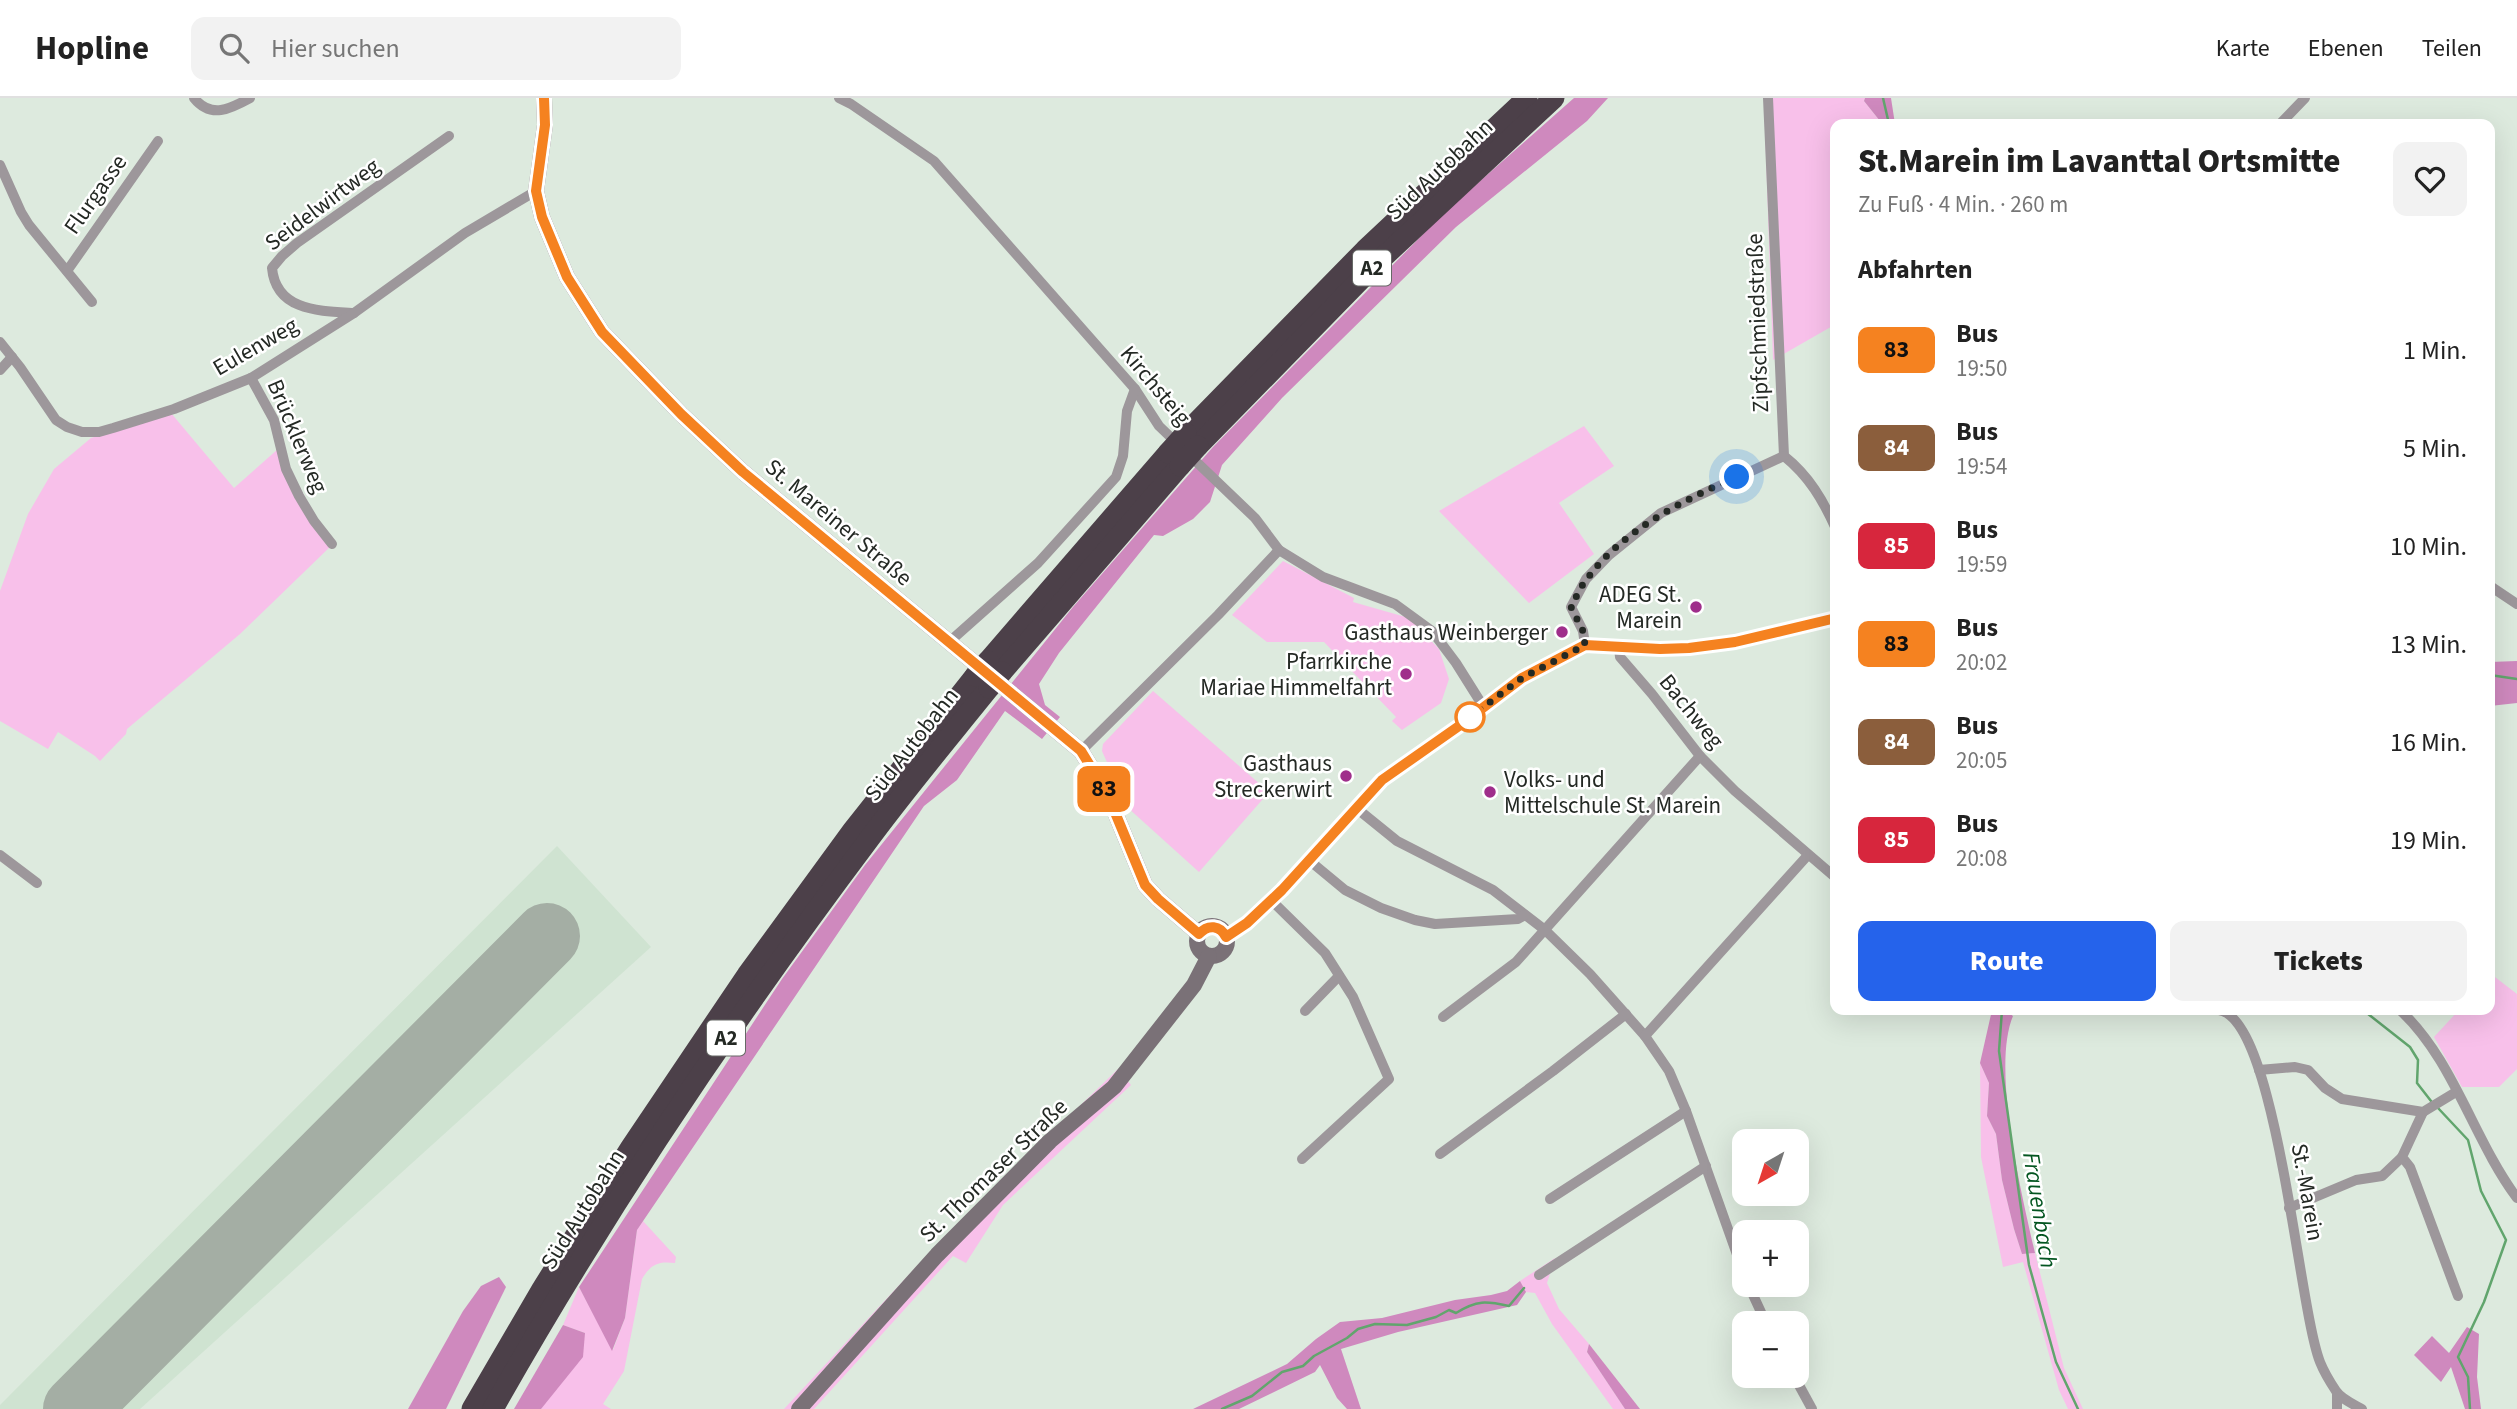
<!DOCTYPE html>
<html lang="de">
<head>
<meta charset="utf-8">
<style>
  body { margin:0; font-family:"Source Sans 3",sans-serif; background:#f2f2f2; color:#222; height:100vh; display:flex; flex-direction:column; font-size:26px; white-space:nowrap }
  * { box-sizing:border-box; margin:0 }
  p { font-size:23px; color:#767676 }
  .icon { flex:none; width:38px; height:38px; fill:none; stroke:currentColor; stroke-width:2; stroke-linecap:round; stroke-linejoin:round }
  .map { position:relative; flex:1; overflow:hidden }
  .sheet { position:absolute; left:1830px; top:21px; width:665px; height:896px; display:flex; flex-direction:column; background:#fff; border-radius:14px; box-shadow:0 7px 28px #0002 }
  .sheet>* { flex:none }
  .badge { padding:0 14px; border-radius:10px; font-size:24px; line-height:46px }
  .needle { width:46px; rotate:219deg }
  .controls { position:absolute; left:1732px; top:1031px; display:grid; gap:14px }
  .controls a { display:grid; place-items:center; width:77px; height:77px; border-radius:14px; background:#fff; box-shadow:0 7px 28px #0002; font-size:35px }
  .you { position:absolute; width:35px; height:35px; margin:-18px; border:5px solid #fff; border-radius:50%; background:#1a73e8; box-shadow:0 0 0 10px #1a73e833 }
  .map>.badge { position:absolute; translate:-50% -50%; box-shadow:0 0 0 4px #fff }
  h2 { padding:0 28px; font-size:26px; line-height:63px }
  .round { display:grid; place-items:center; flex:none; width:74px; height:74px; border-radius:14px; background:#f2f2f2 }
  .head { display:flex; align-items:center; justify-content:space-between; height:119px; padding:0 28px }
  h1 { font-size:33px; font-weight:800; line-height:52px }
  .action { display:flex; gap:14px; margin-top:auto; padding:14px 28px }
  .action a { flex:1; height:80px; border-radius:14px; background:#2563eb; color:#fff; font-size:28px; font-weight:800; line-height:80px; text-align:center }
  .action a+a { background:#f2f2f2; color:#222 }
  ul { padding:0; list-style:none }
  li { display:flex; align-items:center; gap:21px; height:98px; padding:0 28px }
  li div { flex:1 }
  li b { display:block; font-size:26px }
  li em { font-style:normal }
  li .badge { min-width:77px; font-weight:700; text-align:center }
  header { display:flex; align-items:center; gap:42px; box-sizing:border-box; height:98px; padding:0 35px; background:#fff; border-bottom:2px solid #e0e0e0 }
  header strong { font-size:33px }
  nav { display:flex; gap:38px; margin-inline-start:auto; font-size:24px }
  .search { width:490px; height:63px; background:#f2f2f2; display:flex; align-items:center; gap:18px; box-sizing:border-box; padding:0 24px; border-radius:14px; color:#767676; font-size:26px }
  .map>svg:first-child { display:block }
</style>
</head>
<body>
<header>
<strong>Hopline</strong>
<div class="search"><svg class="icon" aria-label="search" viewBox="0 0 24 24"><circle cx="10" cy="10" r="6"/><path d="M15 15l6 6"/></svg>Hier suchen</div>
<nav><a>Karte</a><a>Ebenen</a><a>Teilen</a></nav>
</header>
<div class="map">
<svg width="2517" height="1311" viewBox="0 0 2517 1311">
  <rect width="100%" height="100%" fill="#ddeade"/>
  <polygon fill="#cfe3d1" points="557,748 651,849 140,1311 0,1311 0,1307"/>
  <g fill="#f8c0ea">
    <polygon points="1764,0 1865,0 1864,3 1880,23 1878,26 1836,26 1836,226 1773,262"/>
    <polygon points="171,315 234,390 278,351 332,447 240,536 127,631 126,636 100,663 95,658 58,634 48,651 0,623 0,493 28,416 54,371 91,340"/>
    <polygon points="1584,328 1614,368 1559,405 1594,456 1529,505 1439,413"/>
    <polygon points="1283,463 1354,500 1353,504 1409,520 1439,551 1449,581 1441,605 1402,632 1392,623 1396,619 1324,544 1267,544 1232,517"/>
    <polygon points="1153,593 1269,694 1199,774 1127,709 1102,653 1103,646"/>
    <polygon points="2491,876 2517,896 2517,971 2499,989 2462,989 2434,939 2459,912 2490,912"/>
    <polygon points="1980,965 1989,985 1987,1018 1996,1036 2002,1082 2014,1131 2022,1156 2035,1155 2064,1270 2083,1311 2068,1311 2059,1292 2023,1164 2003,1169 1981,1059"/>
    <polygon points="1118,971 1131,987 1003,1107 966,1165 953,1158 814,1311 784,1311 944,1139"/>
    <path d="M643 1123 676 1159 675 1165C658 1163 651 1166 642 1181L624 1273 603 1306 611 1311H541L585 1235 563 1227 579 1189 613 1252 625 1220 637 1132Z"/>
    <polygon points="1555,1160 1547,1185 1559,1211 1589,1246 1587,1254 1625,1311 1613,1311 1552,1226 1535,1195 1526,1194 1520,1183"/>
  </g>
  <g fill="#cf89be">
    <polygon points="1574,0 1608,0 1587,23 1456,129 1282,300 1222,367 1210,404 1193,421 1163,438 1154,437 1059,555 1039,586 1045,607 1060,619 1042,641 1005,613 957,682 924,708 637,1132 625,1220 612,1253 579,1189 782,881 865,767 1073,509 1213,349 1444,115"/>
    <polygon points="1865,0 1891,0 1895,26 1878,26 1880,23 1864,3"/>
    <polygon points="2517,563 2517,605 2490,608 2490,564"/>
    <path d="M1992 912 2006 913 2013 918C1991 970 2022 1098 2035 1155L2022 1156 2014 1131 2002 1082 1996 1036 1987 1018 1989 985 1980 965Z"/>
    <polygon points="499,1179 506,1189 446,1311 408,1311 463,1213 481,1188"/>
    <polygon points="1520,1183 1526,1194 1517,1207 1398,1234 1341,1251 1361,1311 1347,1311 1337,1300 1320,1267 1315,1274 1239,1311 1193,1311 1287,1266 1316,1241 1340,1224 1382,1220 1455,1202 1491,1197 1507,1193"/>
    <polygon points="563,1227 585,1235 583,1259 541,1311 514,1311"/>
    <polygon points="2467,1229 2479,1236 2477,1279 2481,1311 2465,1311 2451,1269 2441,1284 2414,1257 2432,1238 2449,1255"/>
    <polygon points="1589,1246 1640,1311 1625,1311 1587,1254"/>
  </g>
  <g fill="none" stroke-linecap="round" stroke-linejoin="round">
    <g stroke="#61a56d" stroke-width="2.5">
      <polyline points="1883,0 1889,26"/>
      <polyline points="2490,577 2517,581"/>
      <polyline points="2002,912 1999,953 2029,1167 2056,1264 2078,1311"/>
      <polyline points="2363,912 2410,949 2418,962 2417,985 2431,1003"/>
      <polyline points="2438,1010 2468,1042 2481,1093 2506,1142 2484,1204 2458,1259 2468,1279 2470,1311"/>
      <path d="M1222 1311 1252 1298 1282 1274 1303 1268 1314 1258 1347 1240 1358 1231 1375 1226 1407 1227 1436 1219 1449 1212 1456 1215C1477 1202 1486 1203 1509 1208L1524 1190"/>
    </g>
    <polyline stroke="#a4aea4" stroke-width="66" points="76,1311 547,838"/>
    <g stroke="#9d979b" stroke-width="10">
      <path d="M194 0C211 21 230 11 250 0"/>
      <polyline points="839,0 851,6 934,63 1135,291 1159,328 1255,420 1279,452 1323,479 1395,506 1432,533 1456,565 1483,608"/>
      <path d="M1768 0 1784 358C1809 378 1823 402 1836 431"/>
      <polyline points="2280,26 2305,0"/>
      <polyline points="0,67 21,114 29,127 92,204"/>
      <polyline points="67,173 158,43"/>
      <path d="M354 215C319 213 276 213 272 170L282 158 297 145 449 38"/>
      <polyline points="0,244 20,269 56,322 67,329 82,334 99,334 113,330 174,311 251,280 354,215 465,135 536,93"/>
      <polyline points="0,272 12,259"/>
      <polyline points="251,280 274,322 286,371 299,398 314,423 332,446"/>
      <polyline points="2490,488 2517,506"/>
      <polyline points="948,545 1038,465 1116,379 1123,358 1127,313 1135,291"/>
      <polyline points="1585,547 1583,533 1571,509 1586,481 1609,457 1661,415 1784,358"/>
      <polyline points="1619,550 1620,559 1652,596 1700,658 1735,693 1836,780"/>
      <polyline points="1081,653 1218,517 1279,452"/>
      <polyline points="1355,709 1397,743 1493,792 1545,832 1590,876 1645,938 1669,973 1686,1013 1745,1179"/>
      <polyline points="0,757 37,785"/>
      <polyline points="1310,763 1345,792 1381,810 1415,822 1435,826 1518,821 1525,817"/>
      <polyline points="1271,802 1325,855 1353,899 1389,981 1302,1061"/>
      <polyline points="1226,839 1247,825 1282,792 1382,682 1459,628 1522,580 1585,547 1660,551 1689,550 1735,544 1836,520"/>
      <polyline points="2034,912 2058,912"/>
      <path d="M2219 912C2277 922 2298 1208 2320 1264 2324 1274 2330 1284 2336 1293 2341 1301 2353 1306 2362 1311"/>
      <path d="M2400 912C2454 962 2473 1041 2517 1100"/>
      <polyline points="1305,913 1339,878"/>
      <polyline points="1443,919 1516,864 1700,658"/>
      <polyline points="1645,938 1808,757"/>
      <polyline points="2259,972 2295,969 2308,972 2325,990 2342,1001 2423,1014 2456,994"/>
      <polyline points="2423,1014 2402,1059 2410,1069 2458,1198"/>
      <polyline points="1440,1056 1553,973 1626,916"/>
      <polyline points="1550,1101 1686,1013"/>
      <polyline points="2289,1110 2356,1082 2382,1078 2402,1059"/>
      <polyline points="1539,1177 1706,1068"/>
      <polyline points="1748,1186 1766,1225"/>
      <polyline points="1794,1278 1812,1311"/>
      <polyline points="2337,1311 2337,1296"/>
    </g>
    <g stroke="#7a7177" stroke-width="16">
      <polyline points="544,0 545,27 536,93 542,119 567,179 602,234 681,316 743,374 1081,653 1107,695 1145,787 1158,801 1199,836"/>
      <circle cx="1212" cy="843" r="15"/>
      <polyline points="799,1311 937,1157 1050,1043 1114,989 1194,887 1209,858"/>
    </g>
    <g stroke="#4c4049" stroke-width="21">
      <polyline points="1186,335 1365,152 1527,0"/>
      <polyline points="1198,348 1376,166 1554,0"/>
      <polyline points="988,563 1168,355"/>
      <polyline points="1002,574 1180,368"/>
      <polyline points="472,1311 542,1191 631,1049 747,877 853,732 975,578"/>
      <path d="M493 1311C604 1114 731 925 867 744 906 691 948 641 989 590"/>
    </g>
    <g stroke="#4c4049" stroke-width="21">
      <polyline points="1168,355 1186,335"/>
      <polyline points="1180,368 1198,348"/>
      <polyline points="975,578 988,563"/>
      <polyline points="989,590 1002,574"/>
    </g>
  </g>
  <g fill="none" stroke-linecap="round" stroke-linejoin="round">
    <g stroke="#fff" stroke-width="16">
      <path id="line" d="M544 0 545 27 536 93 542 119 567 179 602 234 681 316 743 374 1081 653 1107 695 1145 787 1158 801 1199 836C1208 826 1220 827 1226 839L1247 825 1282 792 1382 682 1459 628 1522 580 1585 547 1660 551 1689 550 1735 544 1836 520"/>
    </g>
    <use href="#line" stroke="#f58220" stroke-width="10"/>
    <path stroke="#242924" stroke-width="7" stroke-dasharray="0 12.6" d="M1470 619 1522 580 1585 547 1583 533 1571 509C1576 500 1580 489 1587 481 1621 433 1685 401 1737 379"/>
  </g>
  <g fill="#9f2e8b" stroke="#fff" stroke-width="2.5">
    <circle cx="1696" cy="509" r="7"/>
    <circle cx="1562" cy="534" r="7"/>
    <circle cx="1406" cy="576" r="7"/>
    <circle cx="1346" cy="678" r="7"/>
    <circle cx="1490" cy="694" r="7"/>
  </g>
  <circle fill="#fff" stroke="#f58220" stroke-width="3.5" cx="1470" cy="619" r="14"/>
  <g text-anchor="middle" stroke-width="5" stroke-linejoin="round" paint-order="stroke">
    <g fill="#fff" stroke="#666966" stroke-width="2">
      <rect x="1353" y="152.5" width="38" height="35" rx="5"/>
      <rect x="707" y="922.5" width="38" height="35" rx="5"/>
    </g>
    <g font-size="21" font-weight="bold" fill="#242924">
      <text x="1372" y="177">A2</text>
      <text x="726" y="947">A2</text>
    </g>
    <g font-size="23" fill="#242924" stroke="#fff">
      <text transform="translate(1439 71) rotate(-43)" y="8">Süd Autobahn</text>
      <text transform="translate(95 96) rotate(-55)" y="8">Flurgasse</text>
      <text transform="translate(322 106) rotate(-37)" y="8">Seidelwirtweg</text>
      <text transform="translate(1757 225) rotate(-92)" y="8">Zipfschmiedstraße</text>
      <text transform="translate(255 248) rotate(-30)" y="8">Eulenweg</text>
      <text transform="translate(1156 287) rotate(50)" y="8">Kirchsteig</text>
      <text transform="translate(298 338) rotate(67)" y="8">Brücklerweg</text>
      <text transform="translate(839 424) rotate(40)" y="8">St. Mareiner Straße</text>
      <text transform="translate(1692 613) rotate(51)" y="8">Bachweg</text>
      <text transform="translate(911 646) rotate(-52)" y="8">Süd Autobahn</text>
      <text transform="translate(993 1072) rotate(-44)" y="8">St. Thomaser Straße</text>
      <text transform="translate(2308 1094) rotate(80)" y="8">St.-Marein</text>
      <text transform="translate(582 1111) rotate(-58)" y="8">Süd Autobahn</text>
    </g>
    <g font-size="23" fill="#242924" stroke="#fff" text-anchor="end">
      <text x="1682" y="504">ADEG St.<tspan x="1682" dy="26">Marein</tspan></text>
      <text x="1548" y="542">Gasthaus Weinberger</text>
      <text x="1392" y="571">Pfarrkirche<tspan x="1392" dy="26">Mariae Himmelfahrt</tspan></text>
      <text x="1332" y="673">Gasthaus<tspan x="1332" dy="26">Streckerwirt</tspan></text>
      <text x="1504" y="689" text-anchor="start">Volks- und<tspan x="1504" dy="26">Mittelschule St. Marein</tspan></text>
    </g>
    <g font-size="24" font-style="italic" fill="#035520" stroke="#fff">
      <text transform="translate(2040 1112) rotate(81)" y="8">Frauenbach</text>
    </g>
  </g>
</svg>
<div class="controls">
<a><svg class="needle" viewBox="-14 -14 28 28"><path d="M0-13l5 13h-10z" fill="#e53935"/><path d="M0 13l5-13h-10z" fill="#767676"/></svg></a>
<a>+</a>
<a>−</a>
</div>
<div class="you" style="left:1737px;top:379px"></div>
<b class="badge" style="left:1104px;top:691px;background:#f58220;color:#111">83</b>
<section class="sheet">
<div class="head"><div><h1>St.Marein im Lavanttal Ortsmitte</h1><p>Zu Fuß · 4 Min. · 260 m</p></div><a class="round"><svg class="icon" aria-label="heart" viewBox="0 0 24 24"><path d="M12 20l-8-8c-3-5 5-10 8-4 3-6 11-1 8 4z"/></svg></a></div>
<h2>Abfahrten</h2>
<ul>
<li><span class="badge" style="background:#f58220;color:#111">83</span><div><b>Bus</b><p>19:50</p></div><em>1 Min.</em></li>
<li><span class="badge" style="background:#8b5e3c;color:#fff">84</span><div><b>Bus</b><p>19:54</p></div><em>5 Min.</em></li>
<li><span class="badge" style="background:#d7263d;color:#fff">85</span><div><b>Bus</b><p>19:59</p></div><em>10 Min.</em></li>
<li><span class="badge" style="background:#f58220;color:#111">83</span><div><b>Bus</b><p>20:02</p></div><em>13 Min.</em></li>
<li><span class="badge" style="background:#8b5e3c;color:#fff">84</span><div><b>Bus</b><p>20:05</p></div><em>16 Min.</em></li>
<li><span class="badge" style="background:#d7263d;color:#fff">85</span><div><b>Bus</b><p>20:08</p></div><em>19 Min.</em></li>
</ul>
<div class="action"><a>Route</a><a>Tickets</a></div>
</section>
</div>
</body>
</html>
